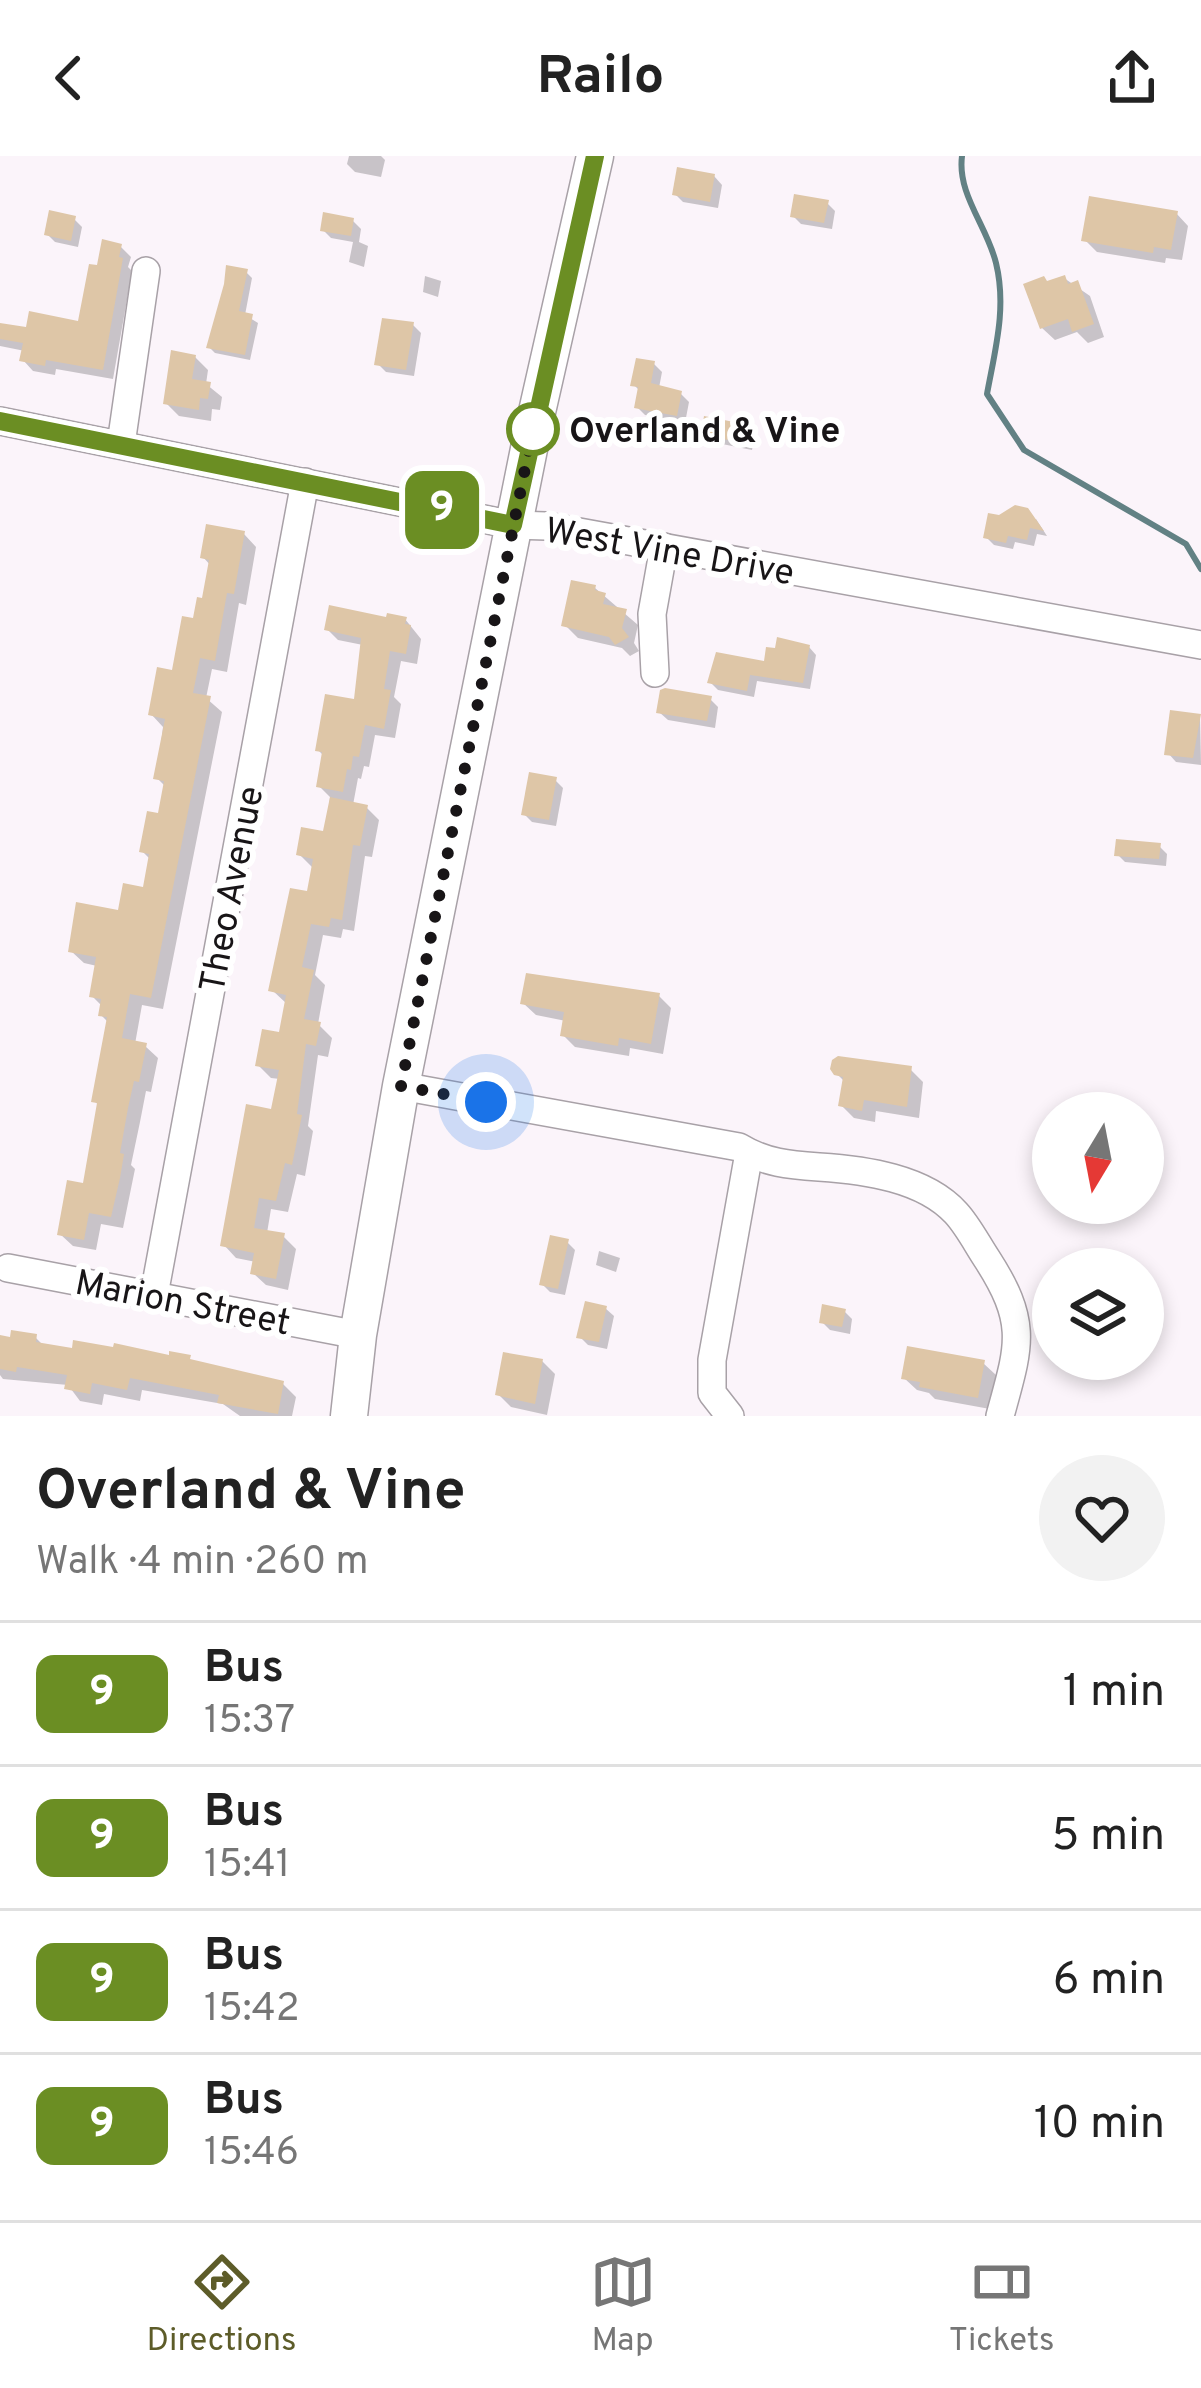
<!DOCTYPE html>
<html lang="en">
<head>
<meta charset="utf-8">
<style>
  body { margin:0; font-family:Overpass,sans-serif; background:#f2f2f2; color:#222; height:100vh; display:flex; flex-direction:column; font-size:45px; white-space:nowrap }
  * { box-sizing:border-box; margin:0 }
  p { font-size:39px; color:#767676 }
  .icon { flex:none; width:66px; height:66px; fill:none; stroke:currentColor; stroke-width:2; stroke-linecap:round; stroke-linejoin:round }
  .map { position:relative; height:1260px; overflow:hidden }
  .side { display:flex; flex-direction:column; background:#fff; flex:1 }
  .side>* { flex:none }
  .badge { padding:0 24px; border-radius:18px; font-size:42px; line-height:78px }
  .needle { width:78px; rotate:190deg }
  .controls { position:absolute; left:1032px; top:936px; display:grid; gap:24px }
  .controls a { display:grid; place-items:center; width:132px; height:132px; border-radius:50%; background:#fff; box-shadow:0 6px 18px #0003; font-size:60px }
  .you { position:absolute; width:60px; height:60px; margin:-30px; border:9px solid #fff; border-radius:50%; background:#1a73e8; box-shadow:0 0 0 18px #1a73e833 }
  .map>.badge { position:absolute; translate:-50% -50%; box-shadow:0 0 0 6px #fff }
  .round { display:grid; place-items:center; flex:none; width:126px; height:126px; border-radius:63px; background:#f2f2f2 }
  .headline { display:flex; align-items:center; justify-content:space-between; height:204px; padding:0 36px }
  h1 { font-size:57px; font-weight:700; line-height:90px }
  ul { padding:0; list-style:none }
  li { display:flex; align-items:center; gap:36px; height:144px; padding:0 36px; border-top:3px solid #e0e0e0 }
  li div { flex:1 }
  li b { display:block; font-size:45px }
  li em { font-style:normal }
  li .badge { min-width:132px; font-weight:700; text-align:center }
  header { display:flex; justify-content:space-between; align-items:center; height:156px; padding:0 36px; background:#fff; font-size:54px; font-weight:700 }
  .tabs { display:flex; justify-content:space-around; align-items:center; height:168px; border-top:3px solid #e0e0e0; background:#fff; font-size:33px; color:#767676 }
  .tabs a { display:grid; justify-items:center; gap:6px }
  .tabs .current { color:#5d5c29 }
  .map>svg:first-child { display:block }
</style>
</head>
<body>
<header><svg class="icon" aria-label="back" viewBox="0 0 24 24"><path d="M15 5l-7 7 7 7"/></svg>Railo<svg class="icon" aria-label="share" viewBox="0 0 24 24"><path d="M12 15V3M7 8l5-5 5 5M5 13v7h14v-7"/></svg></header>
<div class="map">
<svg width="1201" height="1260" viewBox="0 0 1201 1260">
  <rect width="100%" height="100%" fill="#fbf4fa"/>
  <g fill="#0003">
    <polygon points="349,0 381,0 385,4 381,21 355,16 347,8"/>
    <polygon points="714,20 722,29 718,52 683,46 675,38"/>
    <polygon points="827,47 835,55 832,73 801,68 793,60"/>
    <polygon points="1176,57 1188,70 1182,104 1166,102 1165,107 1097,96 1085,84"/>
    <polygon points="74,63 82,71 78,91 55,86 47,78"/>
    <polygon points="353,65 361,73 359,86 368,90 364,111 349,106 353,86 331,82 323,74"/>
    <polygon points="120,90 131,101 128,111 132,115 113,223 56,213 55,219 33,215 23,204 25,195 0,190 0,170 28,175 81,168 99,113"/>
    <polygon points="246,116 252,122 245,159 258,167 250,204 215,197 209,191"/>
    <polygon points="425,120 441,125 438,141 423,136"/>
    <polygon points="1064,122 1090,140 1104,181 1088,187 1077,176 1055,184 1042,172 1048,128"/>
    <polygon points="413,169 421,177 414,220 386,216 378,208"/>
    <polygon points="195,201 208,214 206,228 222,241 220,254 212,253 211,265 179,260 166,247"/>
    <polygon points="654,208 662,216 659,232 681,238 689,246 685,267 645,259 637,251 640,235 634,229"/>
    <polygon points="747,271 755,279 752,294 712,286 704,278"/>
    <polygon points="1036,363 1047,380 1037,378 1034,390 1015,386 1013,393 994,389 986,381"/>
    <polygon points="244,378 256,391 246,449 239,447 227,516 212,513 206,542 222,556 163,853 142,849 135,888 145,890 158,902 151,936 146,935 140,966 131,1009 135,1013 123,1072 101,1068 96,1094 73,1090 60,1078 85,1030 100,950 94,945 109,867 101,859 102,850 92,840 97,810 84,807 71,795 145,734 151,704 142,695 160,660 166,631 157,622 163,571 151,558 174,518 205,446 211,410 203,401"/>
    <polygon points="595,432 638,469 634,487 639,495 630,500 622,492 578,482 565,469"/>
    <polygon points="405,463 421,483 417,508 401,505 394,541 401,548 395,582 375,579 369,611 364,610 361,623 358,622 353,649 366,651 379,664 372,701 365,700 354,775 343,773 341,782 323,779 315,819 325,829 318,868 332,882 328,901 318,899 308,970 313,975 305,1020 297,1018 288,1056 271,1053 267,1077 283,1080 296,1093 288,1134 266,1129 253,1117 256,1106 236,1102 224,1089 274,957 280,923 271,922 258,909 282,880 287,848 272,834 309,738 312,711 299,698 326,678 330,641 319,630 324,600 318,594 357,546 363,489 338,484 327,473"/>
    <polygon points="809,491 816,499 810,533 757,525 754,541 718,534 710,526"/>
    <polygon points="710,543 718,551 715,572 668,564 659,556"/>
    <polygon points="1200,561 1201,609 1176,606 1168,597"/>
    <polygon points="555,624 563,632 556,670 532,666 524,658"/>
    <polygon points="1159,690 1167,698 1166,710 1125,706 1117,698"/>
    <polygon points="659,840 671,852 663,898 630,892 629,900 575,891 563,879 566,865 536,859 523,847"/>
    <polygon points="910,913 923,926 919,962 876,955 875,966 854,962 841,949 845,926 837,918"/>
    <polygon points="567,1086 575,1094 565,1139 550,1136 542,1128"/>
    <polygon points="599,1095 620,1102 616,1116 596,1109"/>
    <polygon points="605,1152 614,1160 607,1193 588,1189 580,1181"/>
    <polygon points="844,1155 852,1163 850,1178 830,1174 822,1166"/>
    <polygon points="35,1181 45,1191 283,1228 296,1241 292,1260 240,1260 223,1248 142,1234 140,1245 104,1238 102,1249 80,1245 68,1229 3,1223 0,1219 0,1182"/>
    <polygon points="542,1205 555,1218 547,1259 511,1251 498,1238"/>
    <polygon points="983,1207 996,1219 990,1253 935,1243 929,1237 917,1234 904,1222"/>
  </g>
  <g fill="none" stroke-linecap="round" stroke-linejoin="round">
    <path stroke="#628184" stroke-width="6" d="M962 0C957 38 987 70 996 107 1007 152 995 194 987 238L1024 294 1186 388 1201 413"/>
  </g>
  <g fill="#dec6a7">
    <polygon points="677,11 715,18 710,46 672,39"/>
    <polygon points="794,38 829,44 824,67 790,61"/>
    <polygon points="1089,40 1178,55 1171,94 1154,91 1153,97 1081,85"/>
    <polygon points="49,54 76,60 71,85 44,79"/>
    <polygon points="323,56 354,62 351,80 320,75"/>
    <polygon points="102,83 122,88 119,101 123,102 103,214 46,204 45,210 19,205 23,187 0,183 0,167 26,171 29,155 78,165 89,108 97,109"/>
    <polygon points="226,109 248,113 239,155 253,158 245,199 206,192 224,128"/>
    <polygon points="1065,119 1068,128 1078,124 1094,168 1072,176 1068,163 1040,173 1023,128 1044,120 1047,125"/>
    <polygon points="382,162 414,166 406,214 374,209"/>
    <polygon points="171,194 196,199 192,223 211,226 208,243 200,242 199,254 163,248"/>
    <polygon points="636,202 655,205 651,227 682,235 677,260 634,252 638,231 630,230"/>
    <polygon points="704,260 749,269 745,287 701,279"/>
    <polygon points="1015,349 1028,352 1044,375 1030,372 1027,384 1008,380 1006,387 983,382 988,357 999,359"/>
    <polygon points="206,368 245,375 234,438 227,437 215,505 200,502 193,537 211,540 151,842 130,838 122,882 147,887 139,926 134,925 128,952 120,997 124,998 120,1022 111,1061 89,1057 84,1084 57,1079 67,1024 83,1027 97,947 91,946 107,861 98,860 101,843 89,841 96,801 68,796 76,746 118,754 123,727 143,731 149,698 139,696 147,655 158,657 164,625 153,623 165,563 148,559 157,511 172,514 182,460 193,462 197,441 202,442 209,404 200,402"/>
    <polygon points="571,424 596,429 595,434 606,437 603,448 627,453 622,472 629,481 615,489 609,481 561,470"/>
    <polygon points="329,449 386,461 387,457 407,461 405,468 411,469 406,498 390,495 384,533 391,534 384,573 365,569 359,601 353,600 351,614 347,613 343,636 316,631 322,596 315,595 325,538 354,543 361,482 324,474"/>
    <polygon points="777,481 810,489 803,527 750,519 747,535 707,527 716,496 764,505 766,491 775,492"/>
    <polygon points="665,532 712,540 707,565 656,557 660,534"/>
    <polygon points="1170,554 1201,558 1193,602 1164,599"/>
    <polygon points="529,616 557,621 549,664 521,659"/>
    <polygon points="330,641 368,649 360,690 353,689 342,764 331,762 329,771 311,768 302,811 314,814 304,863 321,866 316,890 306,888 297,958 302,959 292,1009 285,1007 276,1045 259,1042 254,1072 285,1077 276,1123 250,1118 254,1097 220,1090 246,948 271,953 279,914 255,910 262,873 279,876 286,839 268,835 290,732 307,735 313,703 296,699 301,671 323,675"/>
    <polygon points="1116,683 1161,687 1159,703 1114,700"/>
    <polygon points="526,817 660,837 651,888 619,882 618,890 560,880 564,856 520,848"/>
    <polygon points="838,900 912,910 907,951 864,944 862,955 838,950 843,921 834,919 830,913 832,904"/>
    <polygon points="550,1079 569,1083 558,1133 539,1129"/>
    <polygon points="585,1145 607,1150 599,1186 576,1182"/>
    <polygon points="822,1148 846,1153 842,1171 819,1167"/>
    <polygon points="11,1174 37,1178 36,1186 72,1192 73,1184 113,1191 114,1187 169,1199 169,1195 191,1199 190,1203 284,1225 278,1258 217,1247 219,1239 130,1222 127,1234 92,1227 90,1238 64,1233 67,1219 17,1211 16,1216 0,1213 0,1179 10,1181"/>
    <polygon points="907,1190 985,1204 978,1242 919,1231 920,1226 901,1223"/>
    <polygon points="503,1196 543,1203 535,1248 495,1239"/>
  </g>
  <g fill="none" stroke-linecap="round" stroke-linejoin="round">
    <g stroke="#a8a1a7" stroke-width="30">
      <g id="minor">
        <polyline points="0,265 513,369 546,370 1201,489"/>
        <polyline points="121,288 146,115"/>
        <polyline points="655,517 652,458 664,391"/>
        <path d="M401 930 739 991C765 1007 790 1009 819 1011 865 1014 924 1022 956 1057 968 1070 977 1088 987 1103 1029 1168 1019 1190 1000 1260"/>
        <polyline points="8,1112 358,1179"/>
        <polyline points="154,1139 305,326"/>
        <polyline points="730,1260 712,1237 712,1204 749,997"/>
      </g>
    </g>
    <g stroke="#a8a1a7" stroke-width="39">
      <polyline id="major" points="349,1260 358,1179 401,930 532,278 595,0"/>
    </g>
    <use href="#minor" stroke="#fff" stroke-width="27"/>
    <use href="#major" stroke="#fff" stroke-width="36"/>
  </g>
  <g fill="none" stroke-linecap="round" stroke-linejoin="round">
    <g stroke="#fff" stroke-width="27">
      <polyline id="line" points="0,265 513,369 595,0"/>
    </g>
    <use href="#line" stroke="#6b8e23" stroke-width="18"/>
    <polyline stroke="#181517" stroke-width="12" stroke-dasharray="0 21.6" points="486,946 401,930 533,273"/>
  </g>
  <circle fill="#fff" stroke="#6b8e23" stroke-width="6" cx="533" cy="273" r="24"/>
  <g text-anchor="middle" stroke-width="12" stroke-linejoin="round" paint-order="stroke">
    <g font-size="36" font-weight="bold" fill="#181517" stroke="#fff" text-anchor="start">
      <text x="569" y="286">Overland &amp; Vine</text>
    </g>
    <g font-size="36" fill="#181517" stroke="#fff">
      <text transform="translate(670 394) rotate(10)" y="13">West Vine Drive</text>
      <text transform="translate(230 733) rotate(-79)" y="13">Theo Avenue</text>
      <text transform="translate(183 1145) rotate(11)" y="13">Marion Street</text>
    </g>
  </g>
</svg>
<div class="controls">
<a><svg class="needle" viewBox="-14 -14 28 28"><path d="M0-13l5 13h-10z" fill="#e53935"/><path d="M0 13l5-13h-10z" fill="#767676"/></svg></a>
<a><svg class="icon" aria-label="layers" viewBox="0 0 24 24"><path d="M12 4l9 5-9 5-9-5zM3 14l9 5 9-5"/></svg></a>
</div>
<div class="you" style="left:486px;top:946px"></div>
<b class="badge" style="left:442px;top:354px;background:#6b8e23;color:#fff">9</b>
</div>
<section class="side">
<div class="headline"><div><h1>Overland &amp; Vine</h1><p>Walk · 4 min · 260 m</p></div><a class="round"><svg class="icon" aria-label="heart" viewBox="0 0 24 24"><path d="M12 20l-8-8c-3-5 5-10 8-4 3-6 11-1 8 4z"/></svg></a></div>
<ul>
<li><span class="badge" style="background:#6b8e23;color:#fff">9</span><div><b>Bus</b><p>15:37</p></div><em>1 min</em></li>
<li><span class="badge" style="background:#6b8e23;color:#fff">9</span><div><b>Bus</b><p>15:41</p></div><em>5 min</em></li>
<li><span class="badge" style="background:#6b8e23;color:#fff">9</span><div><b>Bus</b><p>15:42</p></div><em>6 min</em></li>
<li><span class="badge" style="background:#6b8e23;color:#fff">9</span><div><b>Bus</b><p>15:46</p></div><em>10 min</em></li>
</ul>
</section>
<nav class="tabs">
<a class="current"><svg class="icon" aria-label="directions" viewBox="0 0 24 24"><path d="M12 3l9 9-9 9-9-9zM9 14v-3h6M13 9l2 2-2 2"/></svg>Directions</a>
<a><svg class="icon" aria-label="map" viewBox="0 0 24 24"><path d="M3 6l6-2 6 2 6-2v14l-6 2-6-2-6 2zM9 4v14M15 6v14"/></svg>Map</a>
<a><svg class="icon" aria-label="tickets" viewBox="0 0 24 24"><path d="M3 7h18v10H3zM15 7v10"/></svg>Tickets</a>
</nav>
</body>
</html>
